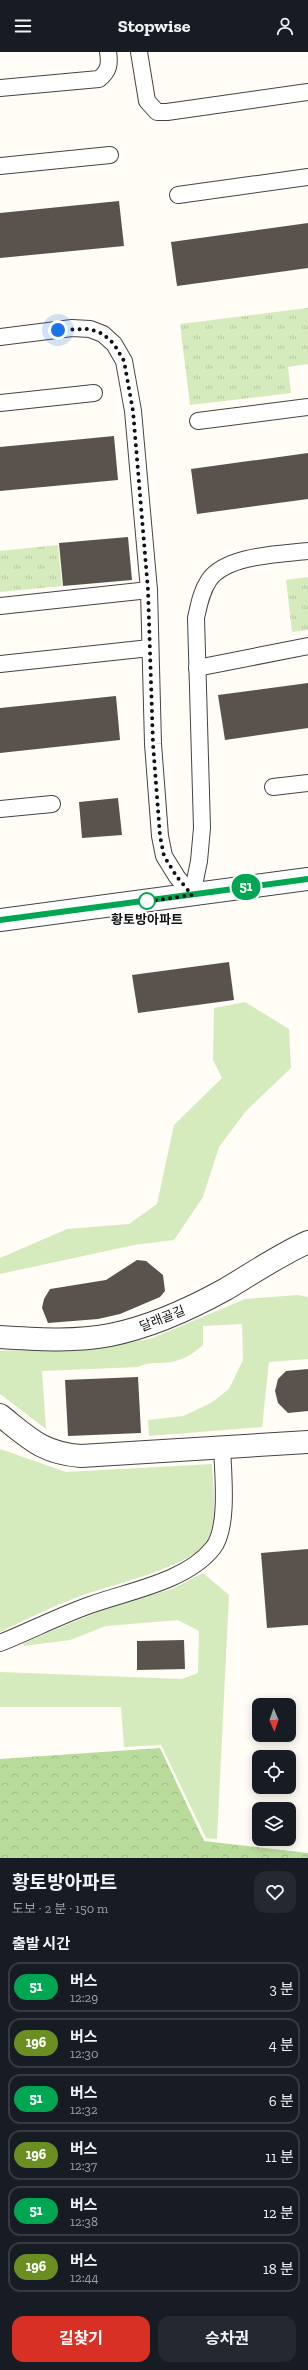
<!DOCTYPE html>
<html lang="ko">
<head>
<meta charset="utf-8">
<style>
  body { margin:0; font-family:"Zilla Slab","Noto Sans KR",serif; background:#242831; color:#f1f3f6; height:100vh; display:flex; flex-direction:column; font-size:15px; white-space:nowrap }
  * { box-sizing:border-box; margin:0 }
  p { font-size:13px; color:#9ea1a6 }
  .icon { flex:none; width:22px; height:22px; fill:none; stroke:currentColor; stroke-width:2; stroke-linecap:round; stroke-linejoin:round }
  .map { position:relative; height:1806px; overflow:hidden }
  .side { display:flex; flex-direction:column; background:#171b24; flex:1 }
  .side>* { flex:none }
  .badge { padding:0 8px; border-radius:13px; font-size:14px; line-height:26px }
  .needle { width:26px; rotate:178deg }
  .buttons { position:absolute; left:252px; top:1646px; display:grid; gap:8px }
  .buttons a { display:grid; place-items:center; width:44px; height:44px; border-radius:8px; background:#171b24; box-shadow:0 2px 10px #0003; font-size:20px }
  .you { position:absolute; width:20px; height:20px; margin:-10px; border:3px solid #fff; border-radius:50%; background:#1a73e8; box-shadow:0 0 0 6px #1a73e833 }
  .map>.badge { position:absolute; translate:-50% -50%; box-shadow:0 0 0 2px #fff }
  h2 { padding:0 12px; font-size:15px; line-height:36px }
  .round { display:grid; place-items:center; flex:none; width:42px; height:42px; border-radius:12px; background:#242831 }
  .summary { display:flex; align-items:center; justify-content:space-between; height:68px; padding:0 12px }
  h1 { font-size:19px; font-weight:700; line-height:30px }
  .primary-button { display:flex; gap:8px; margin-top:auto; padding:8px 12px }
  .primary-button a { flex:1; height:46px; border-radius:12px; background:#d93025; color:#fff; font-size:16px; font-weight:700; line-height:46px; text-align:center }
  .primary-button a+a { background:#242831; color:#f1f3f6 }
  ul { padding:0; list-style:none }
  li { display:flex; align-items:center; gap:12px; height:50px; margin:0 8px 6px; padding:0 4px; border:2px solid #363941; border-radius:12px }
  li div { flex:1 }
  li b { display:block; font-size:15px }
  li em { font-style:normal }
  li .badge { min-width:44px; font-weight:700; text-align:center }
  header { display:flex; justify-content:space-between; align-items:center; height:52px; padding:0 12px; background:#171b24; font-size:18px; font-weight:700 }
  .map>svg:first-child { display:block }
</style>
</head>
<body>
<header><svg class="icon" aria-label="menu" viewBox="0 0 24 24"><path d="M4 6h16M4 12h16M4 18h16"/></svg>Stopwise<svg class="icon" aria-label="person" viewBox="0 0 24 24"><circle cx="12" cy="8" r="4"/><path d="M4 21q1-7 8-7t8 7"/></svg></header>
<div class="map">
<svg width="308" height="1806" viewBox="0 0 308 1806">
  <defs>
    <pattern id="forest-crowns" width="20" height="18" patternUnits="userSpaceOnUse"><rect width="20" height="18" fill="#b9dc9c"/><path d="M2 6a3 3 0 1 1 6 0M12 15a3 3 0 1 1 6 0" fill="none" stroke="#9ebc85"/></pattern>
    <pattern id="park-tufts" width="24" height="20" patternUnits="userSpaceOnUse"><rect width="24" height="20" fill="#d5ebbd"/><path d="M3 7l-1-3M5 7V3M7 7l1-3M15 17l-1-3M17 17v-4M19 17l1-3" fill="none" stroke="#b6c8a1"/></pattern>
  </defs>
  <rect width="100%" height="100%" fill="#fffdf5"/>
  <g fill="#d5ebbd">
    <polygon points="245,950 289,977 291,1016 246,1059 219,1095 203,1145 174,1188 134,1193 0,1222 0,1206 67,1177 129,1172 157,1152 174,1073 222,1026 213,1008 214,956"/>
    <path d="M298 1243 308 1245V1307L269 1310 262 1375 149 1384 148 1368 183 1364 211 1351 229 1337 243 1308 242 1272 203 1274V1293C193 1302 185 1307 172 1310 160 1312 150 1309 138 1315L42 1319 46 1377 0 1342V1299L109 1294 150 1287 245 1247Z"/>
    <path d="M0 1397 66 1420 212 1412C213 1433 219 1474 205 1492 188 1515 112 1533 83 1543 55 1553 27 1567 0 1580Z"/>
    <polygon points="203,1521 229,1543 217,1787 206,1786 161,1693 124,1695 121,1655 0,1655 0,1620 182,1627 198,1621 199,1579 178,1568 106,1574 70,1588 24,1594 23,1591 112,1554 172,1537"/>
  </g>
  <polygon fill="url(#forest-crowns)" points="160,1696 204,1789 308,1801 308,1806 0,1806 0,1707"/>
  <g fill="url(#park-tufts)">
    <polygon points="308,256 308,312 288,315 291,341 190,353 180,272"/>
    <polygon points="58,493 62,534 0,540 0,499"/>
    <polygon points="308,525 308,578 292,580 286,528"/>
  </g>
  <g fill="#5a524d">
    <polygon points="119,149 124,194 0,206 0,161"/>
    <polygon points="308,171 308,216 177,234 171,190"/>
    <polygon points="114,384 118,428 0,439 0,395"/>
    <polygon points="308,401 308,447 197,462 191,417"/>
    <polygon points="128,485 132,528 63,534 59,491"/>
    <polygon points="308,631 308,676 225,688 218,643"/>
    <polygon points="116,644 120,688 0,701 0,656"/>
    <polygon points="118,746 122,783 82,786 79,750"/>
    <polygon points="229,910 234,948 138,961 132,923"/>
    <polygon points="137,1208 146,1209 163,1223 165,1239 160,1245 120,1262 98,1267 48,1271 42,1256 44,1247 50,1237 106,1228"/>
    <polygon points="308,1317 308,1359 288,1361 278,1351 275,1339 278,1327 286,1319"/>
    <polygon points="138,1325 141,1381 68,1384 65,1328"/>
    <polygon points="308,1497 308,1573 267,1576 261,1501"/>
    <polygon points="184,1588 185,1617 137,1618 137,1589"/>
  </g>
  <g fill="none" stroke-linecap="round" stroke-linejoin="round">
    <g stroke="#444" stroke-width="18">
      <g id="service">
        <polyline points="139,0 147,49 157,60 167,60 308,40"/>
        <path d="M0 36 99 27C109 19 110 12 108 0"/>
        <polyline points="0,114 110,103"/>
        <polyline points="178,143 308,125"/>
        <polyline points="0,285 72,276 90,277 103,282 114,292 124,309 133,359 149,538 153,692 160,784 164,804 177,825 192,843"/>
        <polyline points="0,351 94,341"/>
        <polyline points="198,369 308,355"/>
        <polyline points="0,554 149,538"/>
        <polyline points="0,612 150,596"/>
        <polyline points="197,616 308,594"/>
        <polyline points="273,735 308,731"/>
        <polyline points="0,757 52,752"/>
        <path d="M192 843 199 809 202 776 196 566C199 553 201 540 209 528 226 503 281 502 308 499"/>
        <path d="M0 1591C30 1579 59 1564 90 1553 128 1539 186 1530 213 1496 229 1476 223 1421 222 1395"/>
      </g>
    </g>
    <g stroke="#444" stroke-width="24">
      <g id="minor">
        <path d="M0 1285C35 1287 75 1290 110 1283 150 1275 190 1257 226 1237 253 1221 279 1203 308 1190"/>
        <path d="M0 1363C29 1386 42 1401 81 1404L308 1390"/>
      </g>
    </g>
    <g stroke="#444" stroke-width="24">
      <polyline id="tertiary" points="0,868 308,827"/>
    </g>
    <use href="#service" stroke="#fff" stroke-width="16"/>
    <use href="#minor" stroke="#fff" stroke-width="22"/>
    <use href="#tertiary" stroke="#fff" stroke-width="22"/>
  </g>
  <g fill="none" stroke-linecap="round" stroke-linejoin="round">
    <g stroke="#fff" stroke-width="9">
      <polyline id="line" points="0,868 308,827"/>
    </g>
    <use href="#line" stroke="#00a651" stroke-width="6"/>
    <polyline stroke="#111" stroke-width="4" stroke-dasharray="0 7.2" points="58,278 90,277 103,282 114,292 124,309 133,359 148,538 153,692 160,784 164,804 177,825 192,843 144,850 147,849"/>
  </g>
  <circle fill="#fff" stroke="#00a651" stroke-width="2" cx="147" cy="849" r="8"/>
  <g text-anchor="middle" stroke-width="4" stroke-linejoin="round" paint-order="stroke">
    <g font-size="13" font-weight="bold" fill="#111" stroke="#fff">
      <text x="147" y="872">황토방아파트</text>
    </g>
    <g font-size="13" fill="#111" stroke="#fff">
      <text transform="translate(162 1266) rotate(-22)" y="5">달래골길</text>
    </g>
  </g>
</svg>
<div class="buttons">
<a><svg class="needle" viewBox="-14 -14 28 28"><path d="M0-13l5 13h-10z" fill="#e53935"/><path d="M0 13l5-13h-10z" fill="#9ea1a6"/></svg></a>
<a><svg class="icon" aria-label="locate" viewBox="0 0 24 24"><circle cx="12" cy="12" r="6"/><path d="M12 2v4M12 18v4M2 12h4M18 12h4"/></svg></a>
<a><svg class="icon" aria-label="layers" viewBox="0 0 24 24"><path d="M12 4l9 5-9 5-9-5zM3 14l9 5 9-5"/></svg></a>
</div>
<div class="you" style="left:58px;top:278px"></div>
<b class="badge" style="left:246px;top:835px;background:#00a651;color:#fff">51</b>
</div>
<section class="side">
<div class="summary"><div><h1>황토방아파트</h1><p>도보 · 2 분 · 150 m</p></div><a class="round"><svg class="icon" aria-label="heart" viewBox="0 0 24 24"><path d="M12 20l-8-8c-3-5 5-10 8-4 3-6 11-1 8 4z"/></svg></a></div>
<h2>출발 시간</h2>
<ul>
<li><span class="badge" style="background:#00a651;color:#fff">51</span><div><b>버스</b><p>12:29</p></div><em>3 분</em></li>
<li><span class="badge" style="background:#6b8e23;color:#fff">196</span><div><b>버스</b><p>12:30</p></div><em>4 분</em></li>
<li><span class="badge" style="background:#00a651;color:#fff">51</span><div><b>버스</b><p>12:32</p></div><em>6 분</em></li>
<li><span class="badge" style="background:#6b8e23;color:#fff">196</span><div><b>버스</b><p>12:37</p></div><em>11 분</em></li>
<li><span class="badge" style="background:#00a651;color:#fff">51</span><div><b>버스</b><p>12:38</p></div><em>12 분</em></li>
<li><span class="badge" style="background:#6b8e23;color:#fff">196</span><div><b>버스</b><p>12:44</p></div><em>18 분</em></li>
</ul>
<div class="primary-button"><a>길찾기</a><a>승차권</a></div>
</section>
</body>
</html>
